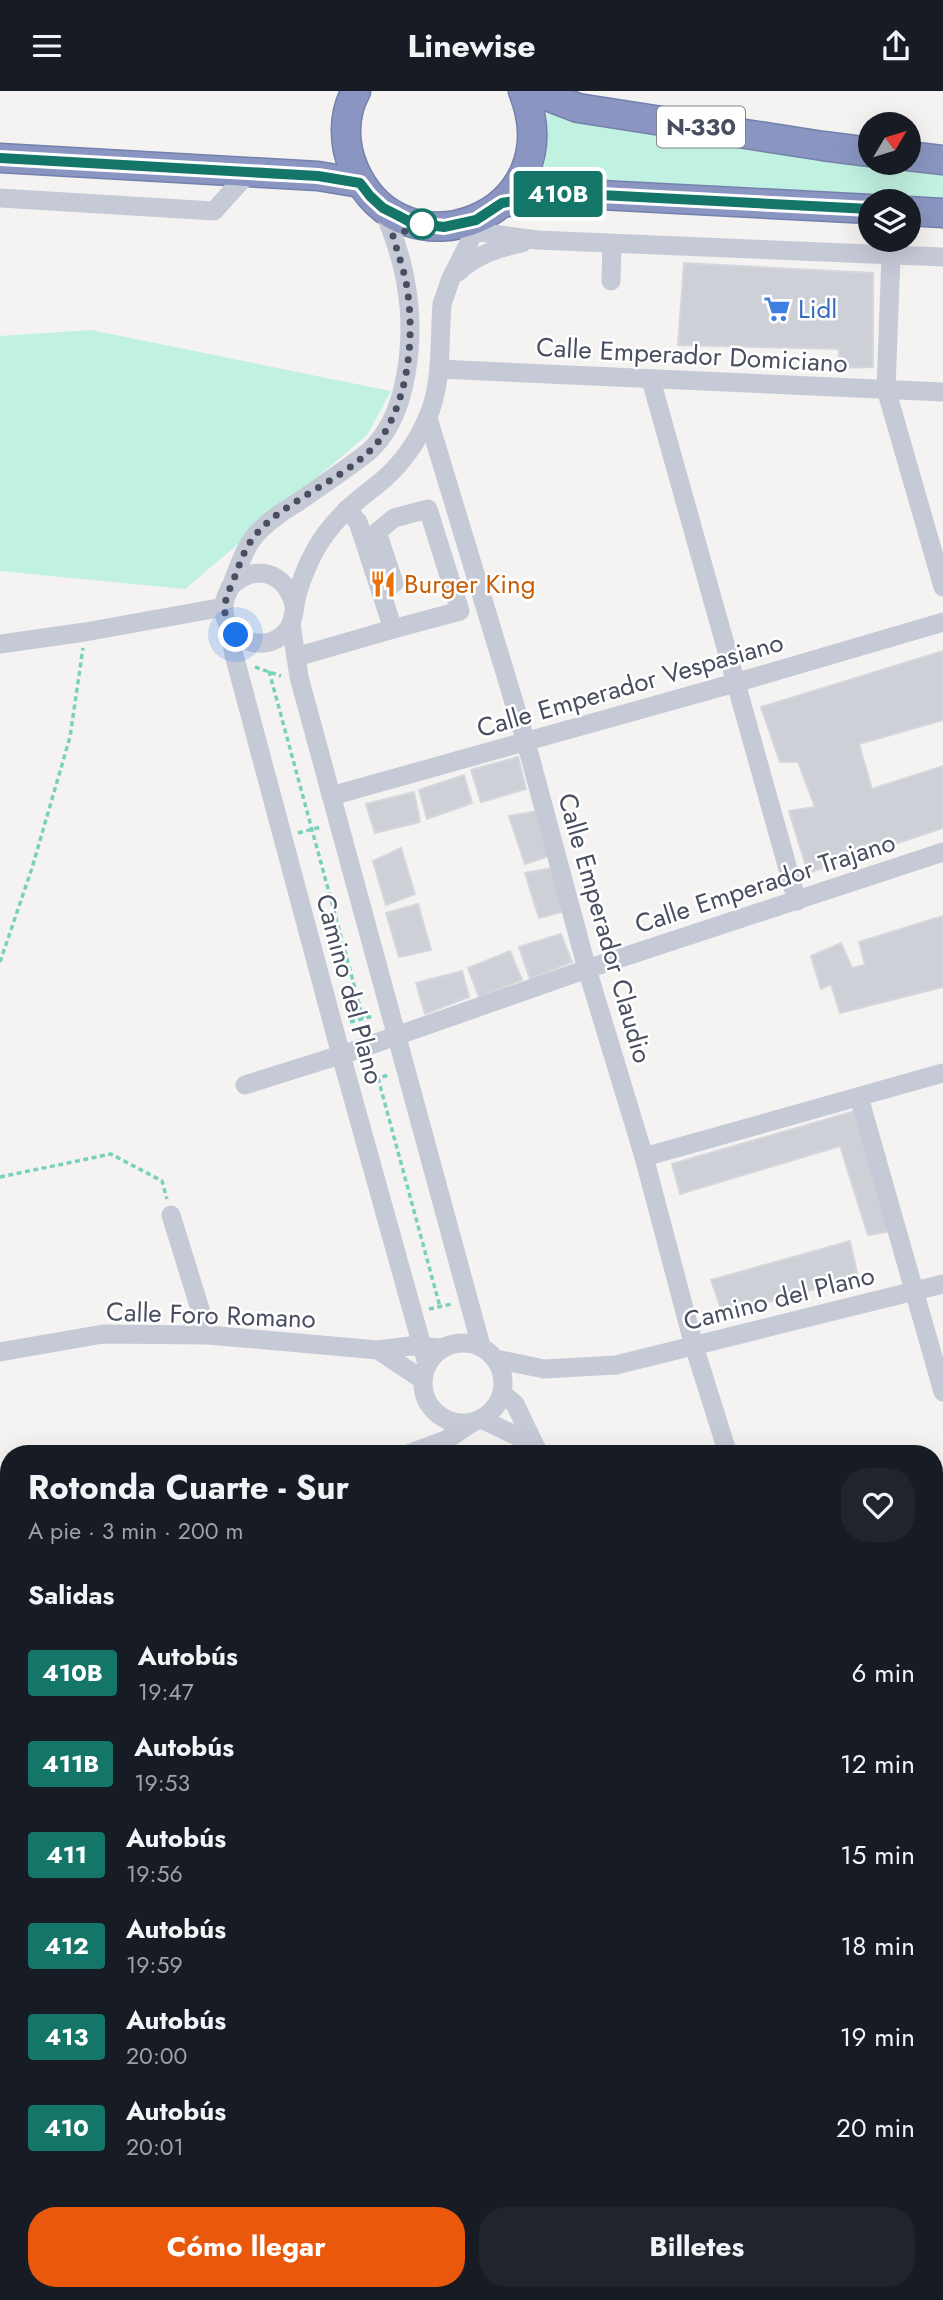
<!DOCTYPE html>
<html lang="es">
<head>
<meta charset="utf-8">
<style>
  body { margin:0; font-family:Jost,sans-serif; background:#20242c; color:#f1f3f6; height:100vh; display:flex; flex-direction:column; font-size:26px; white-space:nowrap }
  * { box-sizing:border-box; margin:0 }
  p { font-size:23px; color:#9ea1a6 }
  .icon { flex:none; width:38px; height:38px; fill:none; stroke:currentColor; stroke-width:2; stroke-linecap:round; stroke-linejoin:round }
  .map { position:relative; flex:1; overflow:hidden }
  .details { position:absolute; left:0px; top:1354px; width:943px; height:856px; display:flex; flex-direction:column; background:#171b24; border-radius:28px 28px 0 0; box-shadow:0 7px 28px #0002 }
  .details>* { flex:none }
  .badge { padding:0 14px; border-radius:5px; font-size:24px; line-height:46px }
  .needle { width:46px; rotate:52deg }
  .controls { position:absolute; left:858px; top:21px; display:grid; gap:14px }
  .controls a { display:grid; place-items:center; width:63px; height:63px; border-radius:50%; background:#171b24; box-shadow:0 7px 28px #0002; font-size:35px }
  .you { position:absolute; width:35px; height:35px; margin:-18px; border:5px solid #fff; border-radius:50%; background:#1a73e8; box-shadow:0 0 0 10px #1a73e833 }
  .map>.badge { position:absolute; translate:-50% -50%; box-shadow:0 0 0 4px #fff }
  h2 { padding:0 28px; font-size:26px; line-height:63px }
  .round { display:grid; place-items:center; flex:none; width:74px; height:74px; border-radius:28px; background:#20242c }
  .headline { display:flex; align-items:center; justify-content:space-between; height:119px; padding:0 28px }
  h1 { font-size:33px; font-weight:700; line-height:52px }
  .button { display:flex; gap:14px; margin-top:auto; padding:14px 28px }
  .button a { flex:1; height:80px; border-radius:28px; background:#ea580c; color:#fff; font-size:28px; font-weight:700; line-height:80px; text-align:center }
  .button a+a { background:#20242c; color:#f1f3f6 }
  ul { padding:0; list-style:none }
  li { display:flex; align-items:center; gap:21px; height:91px; padding:0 28px }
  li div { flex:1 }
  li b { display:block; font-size:26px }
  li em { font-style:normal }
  li .badge { min-width:77px; font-weight:700; text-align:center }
  header { display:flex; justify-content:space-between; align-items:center; height:91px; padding:0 28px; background:#171b24; font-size:32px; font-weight:700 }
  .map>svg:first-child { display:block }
</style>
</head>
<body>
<header><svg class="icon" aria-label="menu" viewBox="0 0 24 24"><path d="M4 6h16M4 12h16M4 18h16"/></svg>Linewise<svg class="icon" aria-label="share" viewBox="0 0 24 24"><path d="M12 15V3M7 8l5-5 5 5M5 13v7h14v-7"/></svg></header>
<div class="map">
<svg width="943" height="2209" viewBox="0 0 943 2209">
  <rect width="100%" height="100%" fill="#f4f3f2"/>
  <g fill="#c1f1e0">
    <path d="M546 22 870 72 943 79V109L561 86 533 88C547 70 550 44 546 22Z"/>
    <polygon points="91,239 391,300 367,344 185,498 0,480 0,245"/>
    <polygon points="935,1705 943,1707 943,1920 934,1918"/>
    <polygon points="9,1937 9,2050 0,2053 0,1938"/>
    <polygon points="0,2061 9,2074 9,2190 0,2174"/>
    <polygon points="15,2202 94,2202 103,2209 19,2209"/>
    <polygon points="219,2202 272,2202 283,2209 229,2209"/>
  </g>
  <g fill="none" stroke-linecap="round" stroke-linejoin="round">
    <g stroke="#8ec1ef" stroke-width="32">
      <polyline points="934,1872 943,1876"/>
      <polyline points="0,1984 9,1981"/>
      <polyline points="0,2138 9,2149"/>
      <polyline points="44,2202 51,2209"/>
    </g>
  </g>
  <g fill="#ced0d7" stroke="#d6d6dd" stroke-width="2">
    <polygon points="684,172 873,182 873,276 839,277 839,258 678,254"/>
    <polygon points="943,560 943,629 859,653 872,698 943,675 943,737 808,782 789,720 815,716 798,671 780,671 761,616"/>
    <polygon points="518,666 526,698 481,711 471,679"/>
    <polygon points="464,684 472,712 427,728 419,699"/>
    <polygon points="414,701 420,731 375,742 366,713"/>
    <polygon points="538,720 552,764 525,773 509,725"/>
    <polygon points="401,757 415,803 386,814 373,770"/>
    <polygon points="553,777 565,820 539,827 525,782"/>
    <polygon points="418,813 431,859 399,866 386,822"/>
    <polygon points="943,825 943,896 840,922 831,893 821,898 811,865 841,852 852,877 865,874 859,851"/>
    <polygon points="561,843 572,871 530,888 519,856"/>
    <polygon points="510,860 522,889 479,906 468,877"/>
    <polygon points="462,880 469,906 425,923 416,892"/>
    <polygon points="855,1020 892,1140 868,1144 840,1055 680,1103 672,1073"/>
    <polygon points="850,1150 858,1186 723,1224 711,1189"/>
  </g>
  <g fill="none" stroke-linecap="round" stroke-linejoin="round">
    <g stroke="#7581ad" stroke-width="31">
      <g id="highway">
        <path d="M356 0C343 23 343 53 354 78 403 190 573 125 523 0"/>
        <polyline points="534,0 578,17 823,55 870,61"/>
        <polyline points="908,65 943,69"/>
        <polyline points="0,67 318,85 360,92"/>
        <polyline points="502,112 562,102 870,118"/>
        <polyline points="908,120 943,122"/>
      </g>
    </g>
    <g stroke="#78d1bc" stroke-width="3.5" stroke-dasharray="5 3.5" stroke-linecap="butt">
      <polyline points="255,576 281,585"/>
      <polyline points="269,580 363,927"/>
      <polyline points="298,742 321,736"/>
      <polyline points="0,871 32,777 70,646 83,557"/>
      <polyline points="350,931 373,925"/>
      <polyline points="378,987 440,1216"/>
      <polyline points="366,990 389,984"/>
      <polyline points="0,1086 111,1063 162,1090 167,1108"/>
      <polyline points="429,1218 452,1213"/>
      <polyline points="0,1806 9,1804"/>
      <polyline points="841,2202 849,2209"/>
    </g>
    <g stroke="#c6cad7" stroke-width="19">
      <polyline points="0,107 214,120 249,81"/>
      <path d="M383 117C392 141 402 167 406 193 415 244 410 326 367 362 345 379 321 395 298 411 282 421 265 432 253 447 242 462 238 479 231 495 228 502 224 507 224 515 222 551 271 567 290 535 295 525 294 514 297 504 305 476 319 447 340 426 353 411 369 401 384 388 402 372 417 351 427 328 443 293 439 251 442 213L451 187 469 152 476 129"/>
      <polyline points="462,136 472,140 537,149 943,166"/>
      <polyline points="891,164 886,298 943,496"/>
      <path d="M458 181C476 164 498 157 522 152"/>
      <polyline points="611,190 612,153"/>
      <polyline points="439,278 943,301"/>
      <polyline points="651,289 797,810"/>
      <polyline points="428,327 526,651 587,878 644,1066 694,1255 728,1363"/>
      <path d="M230 496C255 472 285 480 294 514"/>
      <polyline points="382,502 394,492 377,441 394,427 428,418 460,520 393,538"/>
      <polyline points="291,533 299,586 481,1255"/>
      <polyline points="229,535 234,564 341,964 427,1273"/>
      <polyline points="0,553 85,541 224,516"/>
      <polyline points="296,566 393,538 358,431 347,418"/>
      <polyline points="331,705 735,592 943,531"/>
      <polyline points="245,994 356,959 587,878 943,761"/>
      <polyline points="859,1006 943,1301"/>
      <polyline points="644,1066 943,982"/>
      <polyline points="171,1124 208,1244"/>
      <circle cx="463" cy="1292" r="40"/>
      <polyline points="378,1259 423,1289"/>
      <polyline points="0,1261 103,1243 208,1244 378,1259 410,1255 442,1257"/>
      <polyline points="496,1268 544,1278 616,1274 943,1193"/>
      <polyline points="502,1302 515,1313 539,1363"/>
      <polyline points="481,1328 515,1344 536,1357"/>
      <polyline points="408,1363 446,1349 473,1331"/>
      <polyline points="934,1425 943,1422"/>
      <polyline points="0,1466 9,1465"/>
      <polyline points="0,1643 9,1691"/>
      <polyline points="934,1661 943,1665"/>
      <polyline points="934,1681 943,1682"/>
      <polyline points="0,1781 9,1780"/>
    </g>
    <use href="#highway" stroke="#8a96c1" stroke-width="28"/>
  </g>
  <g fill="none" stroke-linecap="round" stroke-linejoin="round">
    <g stroke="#fff" stroke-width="16">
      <polyline id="line" points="0,67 318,85 360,92 370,105 383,117 397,124 412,132 444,136 476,129 502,112 562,102 870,118"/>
    </g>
    <use href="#line" stroke="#147668" stroke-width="10"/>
    <path stroke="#494f60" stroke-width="7" stroke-dasharray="0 12.6" d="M236 544C222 528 222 514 231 495 238 479 242 462 253 447 284 406 359 385 385 341 410 299 415 239 406 191 403 176 397 160 393 145L422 133"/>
  </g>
  <defs>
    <g id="supermarket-bare" transform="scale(2.1)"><path d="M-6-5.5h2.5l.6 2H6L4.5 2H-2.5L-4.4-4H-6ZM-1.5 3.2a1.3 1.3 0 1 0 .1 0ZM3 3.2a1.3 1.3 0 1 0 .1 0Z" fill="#3f7fe0" stroke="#fff" stroke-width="2.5" paint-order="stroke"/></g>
    <g id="restaurant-bare" transform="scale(2.1)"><path d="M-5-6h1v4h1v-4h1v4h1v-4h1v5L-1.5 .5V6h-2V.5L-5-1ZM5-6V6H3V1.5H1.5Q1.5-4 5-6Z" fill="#e8710a" stroke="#fff" stroke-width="2.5" paint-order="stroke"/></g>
  </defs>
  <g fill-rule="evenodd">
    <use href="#supermarket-bare" x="777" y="218"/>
    <use href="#restaurant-bare" x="383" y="493"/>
  </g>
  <circle fill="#fff" stroke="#147668" stroke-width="3.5" cx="422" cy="133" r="14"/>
  <g text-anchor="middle" stroke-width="5" stroke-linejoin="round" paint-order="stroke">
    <rect fill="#fff" stroke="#808490" stroke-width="2" x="657" y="15.5" width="88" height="41" rx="5"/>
    <g font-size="24" font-weight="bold" fill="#494f60">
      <text x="701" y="44">N-330</text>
    </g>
    <g font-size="26" fill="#366cbe" stroke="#fff" text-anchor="start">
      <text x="798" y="227">Lidl</text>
    </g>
    <g font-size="26" fill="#494f60" stroke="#fff">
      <text transform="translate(692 264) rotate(3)" y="9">Calle Emperador Domiciano</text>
      <text transform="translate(630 594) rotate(-16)" y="9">Calle Emperador Vespasiano</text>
      <text transform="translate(765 792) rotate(-18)" y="9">Calle Emperador Trajano</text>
      <text transform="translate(605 837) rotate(74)" y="9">Calle Emperador Claudio</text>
      <text transform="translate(350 898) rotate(75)" y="9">Camino del Plano</text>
      <text transform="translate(779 1207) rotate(-14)" y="9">Camino del Plano</text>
      <text transform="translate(211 1224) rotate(2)" y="9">Calle Foro Romano</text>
    </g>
    <g font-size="26" fill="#c56008" stroke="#fff" text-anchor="start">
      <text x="404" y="502">Burger King</text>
    </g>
  </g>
</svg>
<div class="controls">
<a><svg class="needle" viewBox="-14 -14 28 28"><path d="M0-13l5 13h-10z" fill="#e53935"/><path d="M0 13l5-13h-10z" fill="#9ea1a6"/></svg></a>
<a><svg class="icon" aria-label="layers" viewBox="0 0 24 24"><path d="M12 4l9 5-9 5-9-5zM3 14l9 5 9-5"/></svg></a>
</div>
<div class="you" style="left:236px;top:544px"></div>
<b class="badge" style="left:558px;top:103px;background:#147668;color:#fff">410B</b>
<section class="details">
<div class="headline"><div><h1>Rotonda Cuarte - Sur</h1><p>A pie · 3 min · 200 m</p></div><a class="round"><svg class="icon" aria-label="heart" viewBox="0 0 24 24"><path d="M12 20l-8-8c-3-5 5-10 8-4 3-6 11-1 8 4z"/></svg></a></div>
<h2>Salidas</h2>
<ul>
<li><span class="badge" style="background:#147668;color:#fff">410B</span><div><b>Autobús</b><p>19:47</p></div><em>6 min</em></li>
<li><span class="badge" style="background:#147668;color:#fff">411B</span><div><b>Autobús</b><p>19:53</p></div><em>12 min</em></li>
<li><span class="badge" style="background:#147668;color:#fff">411</span><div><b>Autobús</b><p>19:56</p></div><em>15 min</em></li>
<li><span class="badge" style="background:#147668;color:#fff">412</span><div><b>Autobús</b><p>19:59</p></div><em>18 min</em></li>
<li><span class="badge" style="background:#147668;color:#fff">413</span><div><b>Autobús</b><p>20:00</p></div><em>19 min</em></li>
<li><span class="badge" style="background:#147668;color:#fff">410</span><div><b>Autobús</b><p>20:01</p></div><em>20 min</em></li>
</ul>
<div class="button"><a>Cómo llegar</a><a>Billetes</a></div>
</section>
</div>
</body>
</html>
